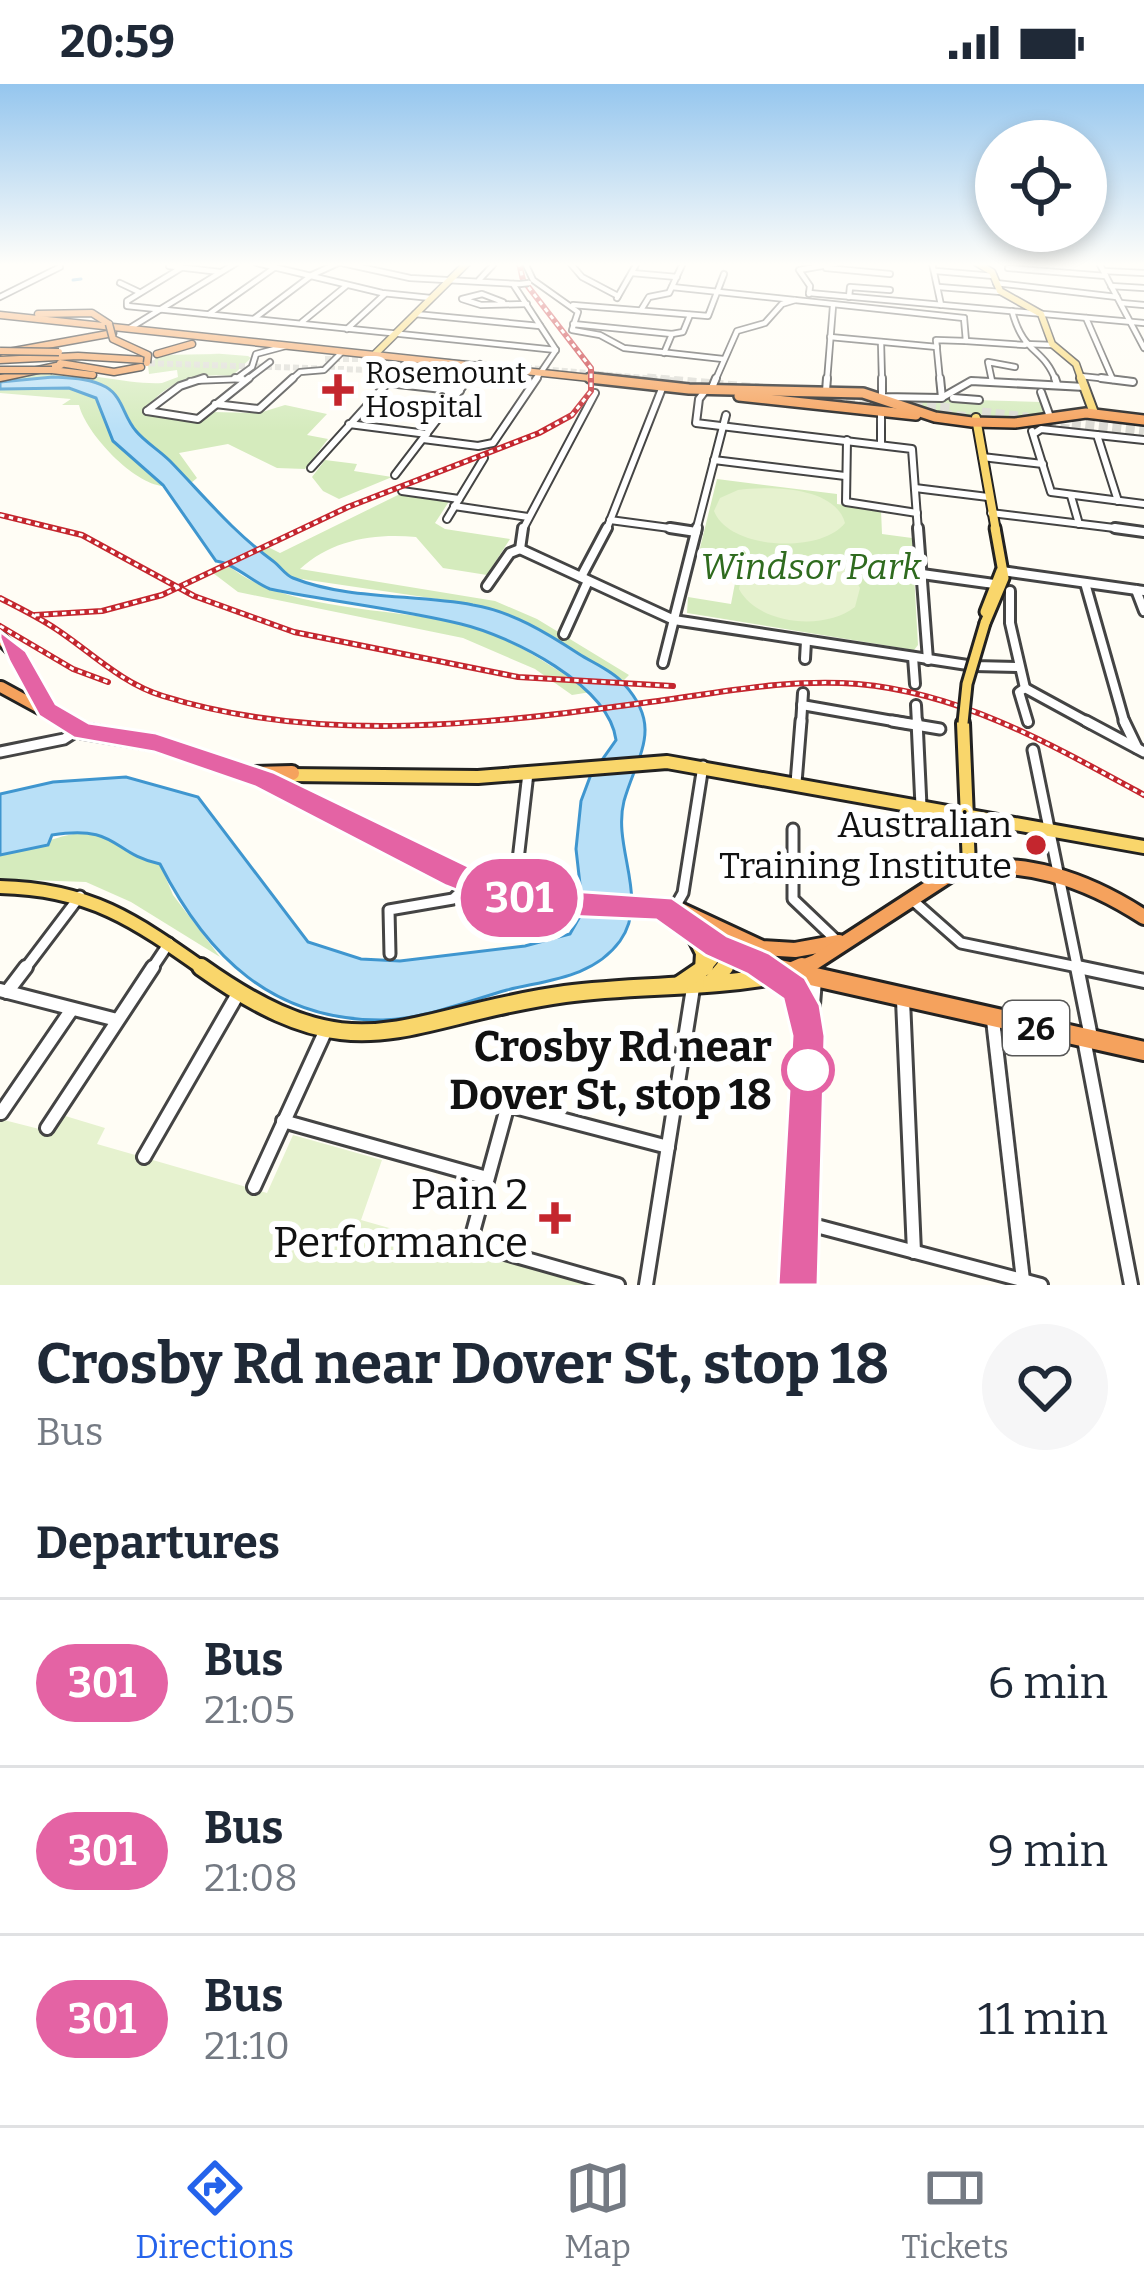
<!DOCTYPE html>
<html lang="en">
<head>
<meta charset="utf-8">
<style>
  body { margin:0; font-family:Bitter,serif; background:#f6f6f7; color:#1f2937; height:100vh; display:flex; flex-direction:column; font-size:45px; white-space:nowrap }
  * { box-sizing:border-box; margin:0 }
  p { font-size:39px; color:#747a83 }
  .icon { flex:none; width:66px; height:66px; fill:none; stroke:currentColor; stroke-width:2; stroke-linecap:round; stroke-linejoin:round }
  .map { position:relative; height:1201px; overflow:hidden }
  .details { display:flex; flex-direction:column; background:#fff; flex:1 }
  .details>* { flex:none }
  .badge { padding:0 24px; border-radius:39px; font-size:42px; line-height:78px }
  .controls { position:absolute; left:975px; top:36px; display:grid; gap:24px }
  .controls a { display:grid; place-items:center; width:132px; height:132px; border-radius:50%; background:#fff; box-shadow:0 6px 18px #0003; font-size:60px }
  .map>.badge { position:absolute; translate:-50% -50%; box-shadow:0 0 0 6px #fff }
  h2 { padding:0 36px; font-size:45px; line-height:108px }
  .round { display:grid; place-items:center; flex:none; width:126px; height:126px; border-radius:63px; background:#f6f6f7 }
  .head { display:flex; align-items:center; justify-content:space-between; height:204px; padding:0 36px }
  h1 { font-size:57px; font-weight:700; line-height:90px }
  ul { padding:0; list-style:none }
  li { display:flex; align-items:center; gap:36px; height:168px; padding:0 36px; border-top:3px solid #e0e1e3 }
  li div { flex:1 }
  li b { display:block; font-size:45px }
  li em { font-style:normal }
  li .badge { min-width:132px; font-weight:700; text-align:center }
  .status { display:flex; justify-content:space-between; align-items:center; height:84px; padding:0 60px; background:#fff; direction:ltr }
  .status svg { height:33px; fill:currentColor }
  .dock { display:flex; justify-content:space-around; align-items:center; height:168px; border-top:3px solid #e0e1e3; background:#fff; font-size:33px; color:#747a83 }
  .dock a { display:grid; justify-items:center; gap:6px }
  .dock .on { color:#2563eb }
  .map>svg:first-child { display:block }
</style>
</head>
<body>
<div class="status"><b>20:59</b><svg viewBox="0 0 49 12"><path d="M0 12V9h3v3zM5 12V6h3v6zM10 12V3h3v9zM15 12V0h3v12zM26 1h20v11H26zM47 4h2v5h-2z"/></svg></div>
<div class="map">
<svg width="1144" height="1201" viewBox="0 0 1144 1201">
  <rect width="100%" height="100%" fill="#fffdf5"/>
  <g fill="#d5ebbd">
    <path d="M210 269 248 272 251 274 232 292C195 288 163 298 143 330L198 338 213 328 259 329 285 321 327 330 307 351 328 355 305 385 277 384 228 360 179 369 197 394 191 399 137 349 119 315 95 297 53 293 0 298C37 273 118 302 162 299L178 293 177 286 149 290 148 281 160 271 219 270Z"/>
    <path d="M69 304 96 314 113 357 163 402C134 400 86 350 79 321H62L71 315 0 309V305Z"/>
    <path d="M900 314 1041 318 1045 328C1000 336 941 337 900 314Z"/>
    <polygon points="325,376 357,380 354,387 392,393 339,415 323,407 312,393"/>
    <polygon points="717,395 837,410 837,420 881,426 882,450 912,454 918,561 914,566 687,529 688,513 731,520 739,478 698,472"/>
    <path d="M402 409 450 416 435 439 445 445 510 455 487 491 443 484 416 453C374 449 331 456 300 485L495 517 537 535 629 591 623 597 539 544 478 521 288 493 259 467 268 463 280 469Z"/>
    <path d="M229 482C284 528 391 523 460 540 508 551 550 581 591 608L572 611 535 585 463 554 238 508 213 489Z"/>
    <path d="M92 748C118 755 134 776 160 780L173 811 220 873 131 818 86 798 0 795V771C34 765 57 749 92 748Z"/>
  </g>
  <g fill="#e6f2cf">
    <path d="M738 406C769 402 835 402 845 439 821 470 729 466 714 427L720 414Z"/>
    <path d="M781 469C811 471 845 474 860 504L855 523C825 547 758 541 739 505L743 484Z"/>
    <polygon points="62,1031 105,1044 97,1060 267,1109 293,1051 382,1076 361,1136 590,1201 0,1201 0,1035 51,1048"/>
  </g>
  <path fill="#b9e0f7" stroke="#3f96cf" stroke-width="3" d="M53 293C71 294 90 294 106 303 123 313 123 332 136 347 145 358 159 366 170 377 204 412 233 448 273 477 281 483 285 491 293 494 348 516 415 510 473 521 511 527 547 549 579 570 593 579 613 587 624 600 664 644 637 671 624 717 612 764 650 815 620 857 593 894 547 896 507 906 468 917 424 935 383 936 272 937 207 872 160 780 112 770 118 740 52 751L48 761 0 771V710L53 698 126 693 198 713 308 858 361 875 400 877 525 862 570 850 583 827 576 765 581 717 590 693 616 656C609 601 511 552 461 540 399 525 333 518 270 505 253 498 233 479 216 477L163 401 113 357 96 314 69 304 0 305V298Z"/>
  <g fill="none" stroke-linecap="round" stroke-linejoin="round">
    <polyline stroke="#3f96cf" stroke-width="3" points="73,196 81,195"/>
    <g stroke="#dbdad3" stroke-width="6" stroke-dasharray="6 3" stroke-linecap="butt">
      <polyline points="325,275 395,275"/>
      <polyline points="445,277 682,297"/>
      <polyline points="140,279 540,291"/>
    </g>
    <g stroke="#dbdad3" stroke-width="9" stroke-dasharray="9 4.5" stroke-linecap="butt">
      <polyline points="647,294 759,304"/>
      <polyline points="833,311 950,324"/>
      <polyline points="982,328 1028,333"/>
      <polyline points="943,330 988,335"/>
      <polyline points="1020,339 1077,346"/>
      <polyline points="1072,339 1144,347"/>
    </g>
    <g stroke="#444" stroke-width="8">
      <g id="minor-far4">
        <polyline points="257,179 382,209 431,214"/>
        <polyline points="342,179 410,194 519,200"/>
        <polyline points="525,179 533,196 578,228 572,246 600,251 624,264 723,275"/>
        <polyline points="570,179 582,193 618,212"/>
        <polyline points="932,179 941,221"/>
        <polyline points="1099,179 1144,264"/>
        <polyline points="169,182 220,188"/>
        <polyline points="181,184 127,217 127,222 556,266"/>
        <polyline points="826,184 890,190"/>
        <polyline points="1008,184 1106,192"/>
        <polyline points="936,187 994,192"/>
        <polyline points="1104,187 1144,189"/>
        <polyline points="632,189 677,193"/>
        <polyline points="479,196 493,181"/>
        <polyline points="120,199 139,208"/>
        <polyline points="996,199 1117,213"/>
        <polyline points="513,200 556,266 535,297"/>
        <polyline points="1111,202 1144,204"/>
        <polyline points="672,203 964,234"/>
        <polyline points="939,203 1001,208"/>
        <polyline points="809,209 1144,239"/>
        <polyline points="809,210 810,202 799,186 839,179"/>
        <polyline points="0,213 60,183"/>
        <polyline points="849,213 850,203 890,206"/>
        <polyline points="617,214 637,179"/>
        <polyline points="503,218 482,210 462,215 481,221 527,220"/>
        <polyline points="1121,219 1144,221"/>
        <polyline points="573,221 708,232 724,190"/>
        <polyline points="641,226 649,213 669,209 683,179"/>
        <path d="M1012 227C1024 272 1043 262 1056 297"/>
        <polyline points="209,230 274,184"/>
        <polyline points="415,230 540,242"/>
        <polyline points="255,234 312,191 338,179"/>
        <polyline points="1086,234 1113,296"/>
        <polyline points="302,238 346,202"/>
        <polyline points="573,240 672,250"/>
        <polyline points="130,244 236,179"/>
        <polyline points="347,245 385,210"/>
        <polyline points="830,253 937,263"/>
        <polyline points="966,257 1025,261"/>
        <polyline points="881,258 882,297"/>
        <polyline points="1025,260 1053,261"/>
        <polyline points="664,269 672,250 683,248 690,231"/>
        <polyline points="1080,292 1128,297"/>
        <polyline points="237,294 252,283 256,270 286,262"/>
        <polyline points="190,297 242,295"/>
        <polyline points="245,297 270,278"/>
        <polyline points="290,297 300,288 324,286 342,268"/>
        <polyline points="389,297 409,275"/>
        <polyline points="467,297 480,280"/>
        <polyline points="715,297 737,247 765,239 782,220 795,216"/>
        <polyline points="827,297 833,222"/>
        <polyline points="940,297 936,256 966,257 964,234"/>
        <polyline points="971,297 979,297"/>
        <polyline points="992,297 988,278 1015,283"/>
      </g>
    </g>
    <g stroke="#444" stroke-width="10">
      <g id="minor-far3">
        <polyline points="235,294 242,295"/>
        <polyline points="882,294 882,313 942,314 940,294"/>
        <polyline points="1055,294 1057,300"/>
        <polyline points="1101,294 1133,298"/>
        <polyline points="389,299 460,307"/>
        <polyline points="711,306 716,294"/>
        <polyline points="705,307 699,315 696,339 912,365 918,447"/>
        <polyline points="826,307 827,294"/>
        <polyline points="1041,308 1049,330"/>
        <polyline points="943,313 971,297 1085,303"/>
        <polyline points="953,314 979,316"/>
        <polyline points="215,320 259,325 293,294"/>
        <polyline points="147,327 198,335 249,294"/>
        <polyline points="147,327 180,302 204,294"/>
        <polyline points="881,327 881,360"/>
        <polyline points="349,340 427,350"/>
        <polyline points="1032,347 1051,408 1144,420"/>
        <polyline points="1035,349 1041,345 1144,356"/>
        <polyline points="1097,351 1118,417"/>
        <polyline points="423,355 478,362 493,359 537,294"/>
        <polyline points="847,356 846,418 917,429"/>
        <polyline points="982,373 1043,380"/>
        <polyline points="714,376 845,392"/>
        <polyline points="311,384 392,294"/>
        <polyline points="395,391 469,294"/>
        <polyline points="915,404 988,413"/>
        <polyline points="402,407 459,415"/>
        <polyline points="1071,412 1079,440"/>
        <polyline points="454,422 528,433"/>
        <polyline points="991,429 1139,447"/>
        <polyline points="447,435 484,374"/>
        <polyline points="610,436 692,447"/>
        <polyline points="522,447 595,309"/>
        <polyline points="606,447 663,302"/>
        <polyline points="696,447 726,331"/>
      </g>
    </g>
    <g stroke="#444" stroke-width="14">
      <g id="minor-far2">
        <polyline points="670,444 696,448"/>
        <polyline points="918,444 928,576"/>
        <polyline points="1115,444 1144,448"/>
        <polyline points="520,465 674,536 974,582 1017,583"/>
        <polyline points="520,465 523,444"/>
        <polyline points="1002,487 1144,507"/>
        <polyline points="922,490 994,500"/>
        <polyline points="581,493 607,444"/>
        <polyline points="1085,499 1125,640"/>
        <polyline points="487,502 510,469 520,465"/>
        <polyline points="1136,506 1144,527"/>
        <polyline points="1010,507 1010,539 1025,604"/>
        <polyline points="564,550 588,497"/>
        <polyline points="913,573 915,600"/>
        <polyline points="805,575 806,557"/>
        <polyline points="663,579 697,444"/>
        <polyline points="1025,604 1091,640"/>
        <polyline points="1025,604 1019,608 1028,638"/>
        <polyline points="802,621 910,640"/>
        <polyline points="916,621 917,640"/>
        <polyline points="801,640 803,609"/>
      </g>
    </g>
    <g stroke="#444" stroke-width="15">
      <g id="minor-far1">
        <polyline points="892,637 940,645"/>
        <polyline points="917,637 921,722"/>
        <polyline points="1086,637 1144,668"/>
        <polyline points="1124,637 1137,664"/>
        <polyline points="1033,666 1078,886"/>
        <polyline points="0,668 64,655 78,646"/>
        <polyline points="796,699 801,637"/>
        <polyline points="793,745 793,815 836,856"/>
        <polyline points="514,811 528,689"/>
        <polyline points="910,814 961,859 1092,886"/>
        <polyline points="675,823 683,809 703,682"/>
        <polyline points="390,870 389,826 453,815 470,799"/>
        <polyline points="24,886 80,812"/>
        <polyline points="151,886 169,859"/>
      </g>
    </g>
    <g stroke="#444" stroke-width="18">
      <g id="minor">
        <polyline points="1077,883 1091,953"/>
        <polyline points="1078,883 1144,897"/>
        <polyline points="779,894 802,914 809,952 798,1201"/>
        <polyline points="0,906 117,936"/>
        <polyline points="7,908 26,883"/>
        <polyline points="903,916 914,1168"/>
        <polyline points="993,936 1023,1196"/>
        <polyline points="811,945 815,896"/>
        <polyline points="1084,955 1131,1201"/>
        <polyline points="510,1013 470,1159 618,1201"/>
        <polyline points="507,1021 668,1063"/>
        <polyline points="1,1029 72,925"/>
        <polyline points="283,1037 487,1094"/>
        <polyline points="47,1044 153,883"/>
        <polyline points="144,1073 239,908"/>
        <polyline points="254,1103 325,948"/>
        <polyline points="801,1138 1041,1201"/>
        <polyline points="646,1201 693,904"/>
      </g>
    </g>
    <g stroke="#222" stroke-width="9">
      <g id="major-far4">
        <polyline points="977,179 992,188 1000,207 1041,230 1052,260 1076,280 1082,297"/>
        <polyline points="374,271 467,179"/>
      </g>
    </g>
    <g stroke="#222" stroke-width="12">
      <g id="major-far3">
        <polyline points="1081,294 1094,329"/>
        <polyline points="976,334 996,447"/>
      </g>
    </g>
    <g stroke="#222" stroke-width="15">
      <g id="major-far2">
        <polyline points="985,528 1001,487"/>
        <polyline points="985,539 1004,494 995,444"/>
      </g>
    </g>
    <g stroke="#222" stroke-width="18">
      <g id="major-far1">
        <polyline points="963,639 969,782"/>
        <polyline points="288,691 478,693 667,678 1144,763"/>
        <path d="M0 803C90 805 134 836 205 886"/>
        <polyline points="689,843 702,869 701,886"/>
        <polyline points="703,886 721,864"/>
        <polyline points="722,886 728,868"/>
      </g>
    </g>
    <g stroke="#222" stroke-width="22">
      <g id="major">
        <path d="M201 883C360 996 399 933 565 910 638 900 711 905 784 890"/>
        <polyline points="711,899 725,883"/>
        <polyline points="680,900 705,883"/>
      </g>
    </g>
    <g stroke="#222" stroke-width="9">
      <g id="highway-far4">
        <polyline points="38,230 92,229 109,240"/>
        <polyline points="0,231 618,297"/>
        <polyline points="3,269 113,249"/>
        <polyline points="157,270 192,260"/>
        <polyline points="0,276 78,272 144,276"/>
        <polyline points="60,279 114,288 141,283"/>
        <polyline points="52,286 93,291"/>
        <polyline points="0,294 61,281"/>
      </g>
    </g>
    <g stroke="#222" stroke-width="14">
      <g id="highway-far3">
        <polyline points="590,294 689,305 863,309 935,333 972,338 1015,339 1086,329 1144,336"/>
        <polyline points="739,312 916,331"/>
      </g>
    </g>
    <g stroke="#222" stroke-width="16">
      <g id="highway-far2">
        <polyline points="0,554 18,572 48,626"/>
        <polyline points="1,603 69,640"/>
      </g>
    </g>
    <g stroke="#222" stroke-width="20">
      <g id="highway-far1">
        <polyline points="64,637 83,647 156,659 264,695 492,807 557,819 678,825 762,864 795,866 839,858"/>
        <polyline points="251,690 292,689"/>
        <polyline points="662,823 724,866 780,886"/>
        <path d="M795 886 815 878 952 789C1018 770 1089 797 1144 833"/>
      </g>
    </g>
    <g stroke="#222" stroke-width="24">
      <g id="highway">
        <polyline points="771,883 1144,967"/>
        <polyline points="788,889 802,883"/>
      </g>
    </g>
    <use href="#minor-far4" stroke="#fff" stroke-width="4.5"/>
    <use href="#minor-far3" stroke="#fff" stroke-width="6"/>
    <use href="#minor-far2" stroke="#fff" stroke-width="8"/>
    <use href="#minor-far1" stroke="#fff" stroke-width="9"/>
    <use href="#minor" stroke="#fff" stroke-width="12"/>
    <use href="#major-far4" stroke="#f9d66b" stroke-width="6"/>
    <use href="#major-far3" stroke="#f9d66b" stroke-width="8"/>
    <use href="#major-far2" stroke="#f9d66b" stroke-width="9"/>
    <use href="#major-far1" stroke="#f9d66b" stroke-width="12"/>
    <use href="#major" stroke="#f9d66b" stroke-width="16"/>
    <use href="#highway-far4" stroke="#f5a25d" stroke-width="6"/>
    <use href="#highway-far3" stroke="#f5a25d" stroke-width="9"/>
    <use href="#highway-far2" stroke="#f5a25d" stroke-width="10"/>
    <use href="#highway-far1" stroke="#f5a25d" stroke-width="14"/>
    <use href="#highway" stroke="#f5a25d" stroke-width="18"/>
    <g stroke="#c4262e" stroke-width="6">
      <g id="rail">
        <polyline points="0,431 82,451 194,512 294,548 518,593 673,602"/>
        <path d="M0 514C19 524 38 533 56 545 91 568 121 599 163 612 321 661 489 640 650 618 718 609 789 594 858 600 962 609 1054 662 1144 711"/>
        <polyline points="35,531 102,527 162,511 348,423 539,349 572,331 591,307 591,284 523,196 519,179"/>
        <polyline points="0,542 73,585 108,598"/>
      </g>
    </g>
    <use href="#rail" stroke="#fff" stroke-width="3" stroke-dasharray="4.5" stroke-linecap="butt"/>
    <g stroke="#444" stroke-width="8" stroke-linecap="butt">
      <polyline id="minor-bridge" points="520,200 529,199"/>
    </g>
    <g stroke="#222" stroke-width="15" stroke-linecap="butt">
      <polyline id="major-bridge" points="963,639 967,600 985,539"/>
    </g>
    <g stroke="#222" stroke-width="9" stroke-linecap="butt">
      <g id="highway-bridge">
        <polyline points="109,240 113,255 148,271 147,279"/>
        <polyline points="0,267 59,268"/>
        <polyline points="0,286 52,286"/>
      </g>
    </g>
    <use href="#minor-bridge" stroke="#fff" stroke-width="4.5"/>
    <use href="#major-bridge" stroke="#f9d66b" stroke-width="9"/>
    <use href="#highway-bridge" stroke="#f5a25d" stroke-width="6"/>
  </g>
  <linearGradient id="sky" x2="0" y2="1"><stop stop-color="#95c6ee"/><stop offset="0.52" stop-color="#fffefa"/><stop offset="1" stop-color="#fffefa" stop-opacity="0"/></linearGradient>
  <rect width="1144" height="347" fill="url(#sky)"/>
  <polygon fill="#e463a4" stroke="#fff" stroke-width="3" points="0,547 26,567 56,620 89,639 156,649 273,688 493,794 542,805 672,814 727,852 769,869 805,894 820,921 825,952 818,1201 778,1201 792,952 783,915 747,890 705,871 656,836 542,831 492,820 446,802 255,703 154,668 74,654 39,632 9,577 0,554"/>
  <g fill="#c4262e" stroke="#fff" stroke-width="4.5">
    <path d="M332 288h12v12h12v12h-12v12h-12v-12h-12v-12h12z"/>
    <circle cx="1036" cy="761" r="12"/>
    <path d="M549 1116h12v12h12v12h-12v12h-12v-12h-12v-12h12z"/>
  </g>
  <circle fill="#fff" stroke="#e463a4" stroke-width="6" cx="808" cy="986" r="24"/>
  <g text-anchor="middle" stroke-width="12" stroke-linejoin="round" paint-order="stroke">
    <g font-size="30" fill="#111" stroke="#fff" text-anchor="start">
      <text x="365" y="299">Rosemount<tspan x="365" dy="34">Hospital</tspan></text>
    </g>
    <rect fill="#fff" stroke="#585858" stroke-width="3" x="1003" y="917" width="66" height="54" rx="9"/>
    <g font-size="33" font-weight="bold" fill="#111">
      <text x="1036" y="956">26</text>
    </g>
    <g font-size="36" font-style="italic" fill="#2f6b1f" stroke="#fff">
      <text x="811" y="495">Windsor Park</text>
    </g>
    <g font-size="36" fill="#111" stroke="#fff" text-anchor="end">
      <text x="1012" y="753">Australian<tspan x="1012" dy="41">Training Institute</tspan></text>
    </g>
    <g font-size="42" font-weight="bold" fill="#111" stroke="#fff" text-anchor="end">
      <text x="772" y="977">Crosby Rd near<tspan x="772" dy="48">Dover St, stop 18</tspan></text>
    </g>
    <g font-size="42" fill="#111" stroke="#fff" text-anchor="end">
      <text x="528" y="1125">Pain 2<tspan x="528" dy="48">Performance</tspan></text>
    </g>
  </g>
</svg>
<div class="controls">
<a><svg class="icon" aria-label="locate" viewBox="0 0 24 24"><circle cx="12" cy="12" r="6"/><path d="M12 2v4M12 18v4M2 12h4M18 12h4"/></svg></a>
</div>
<b class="badge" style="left:519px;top:814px;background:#e463a4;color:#fff">301</b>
</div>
<section class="details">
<div class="head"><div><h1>Crosby Rd near Dover St, stop 18</h1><p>Bus</p></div><a class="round"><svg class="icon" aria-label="heart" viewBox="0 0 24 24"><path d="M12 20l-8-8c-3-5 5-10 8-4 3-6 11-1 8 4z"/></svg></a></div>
<h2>Departures</h2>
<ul>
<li><span class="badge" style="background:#e463a4;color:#fff">301</span><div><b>Bus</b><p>21:05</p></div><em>6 min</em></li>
<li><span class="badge" style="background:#e463a4;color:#fff">301</span><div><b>Bus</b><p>21:08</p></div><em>9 min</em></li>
<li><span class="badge" style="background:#e463a4;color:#fff">301</span><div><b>Bus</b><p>21:10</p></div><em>11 min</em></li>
</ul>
</section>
<nav class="dock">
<a class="on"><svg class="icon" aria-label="directions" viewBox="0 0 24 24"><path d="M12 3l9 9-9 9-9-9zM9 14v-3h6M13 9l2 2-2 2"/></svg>Directions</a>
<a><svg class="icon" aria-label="map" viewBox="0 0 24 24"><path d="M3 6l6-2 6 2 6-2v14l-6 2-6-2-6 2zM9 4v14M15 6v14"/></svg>Map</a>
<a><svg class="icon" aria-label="tickets" viewBox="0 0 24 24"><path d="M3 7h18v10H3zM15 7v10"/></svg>Tickets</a>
</nav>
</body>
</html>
